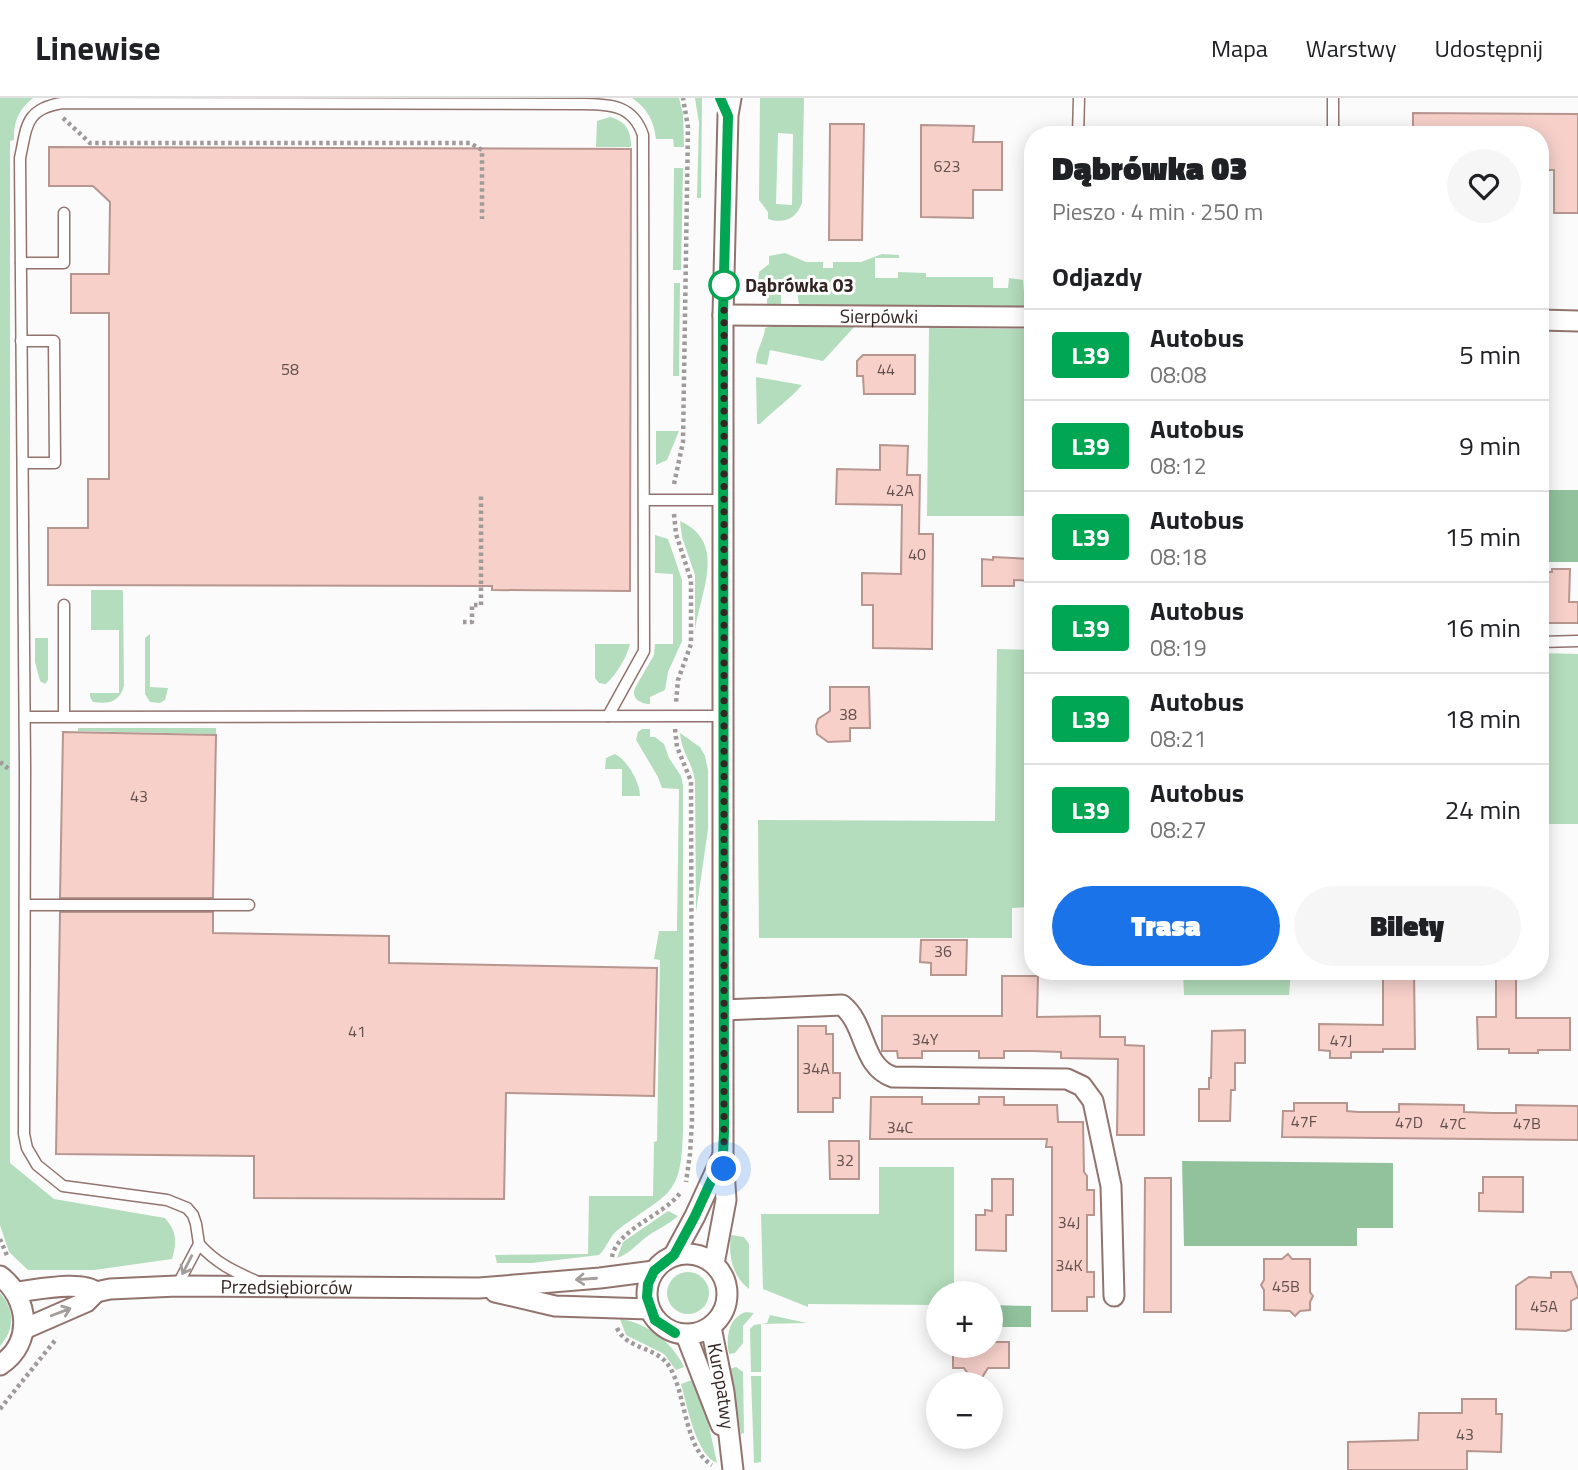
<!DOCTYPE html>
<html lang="pl">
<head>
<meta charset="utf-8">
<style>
  body { margin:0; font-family:"Titillium Web",sans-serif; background:#f6f6f6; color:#202124; height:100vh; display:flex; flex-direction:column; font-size:26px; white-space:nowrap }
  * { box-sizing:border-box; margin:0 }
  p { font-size:23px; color:#757577 }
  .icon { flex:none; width:38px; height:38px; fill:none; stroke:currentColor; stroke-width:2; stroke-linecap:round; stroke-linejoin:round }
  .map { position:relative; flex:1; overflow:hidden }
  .sheet { position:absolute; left:1024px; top:28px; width:525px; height:854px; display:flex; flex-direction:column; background:#fff; border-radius:28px; box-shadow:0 4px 18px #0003 }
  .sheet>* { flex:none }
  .badge { padding:0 14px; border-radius:5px; font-size:24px; line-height:46px }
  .buttons { position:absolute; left:926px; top:1183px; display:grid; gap:14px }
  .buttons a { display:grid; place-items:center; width:77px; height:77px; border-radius:50%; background:#fff; box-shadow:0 4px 18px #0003; font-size:35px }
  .you { position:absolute; width:35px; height:35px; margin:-18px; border:5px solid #fff; border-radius:50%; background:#1a73e8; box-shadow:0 0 0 10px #1a73e833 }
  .map>.badge { position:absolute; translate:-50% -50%; box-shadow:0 0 0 4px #fff }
  h2 { padding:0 28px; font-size:26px; line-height:63px }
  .round { display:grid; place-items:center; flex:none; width:74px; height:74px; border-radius:37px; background:#f6f6f6 }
  .head { display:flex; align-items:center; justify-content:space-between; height:119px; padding:0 28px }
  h1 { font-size:33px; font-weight:800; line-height:52px }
  .button { display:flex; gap:14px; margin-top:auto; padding:14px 28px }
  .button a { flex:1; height:80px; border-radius:42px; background:#1a73e8; color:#fff; font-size:28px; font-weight:800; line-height:80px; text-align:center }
  .button a+a { background:#f6f6f6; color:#202124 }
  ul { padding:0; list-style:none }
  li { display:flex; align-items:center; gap:21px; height:91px; padding:0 28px; border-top:2px solid #e0e0e0 }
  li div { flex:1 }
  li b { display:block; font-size:26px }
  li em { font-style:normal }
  li .badge { min-width:77px; font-weight:700; text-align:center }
  header { display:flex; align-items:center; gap:42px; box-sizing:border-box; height:98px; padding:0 35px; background:#fff; border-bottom:2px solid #e0e0e0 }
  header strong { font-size:33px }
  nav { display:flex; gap:38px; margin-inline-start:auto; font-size:24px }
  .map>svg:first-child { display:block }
</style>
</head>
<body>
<header>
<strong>Linewise</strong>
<nav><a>Mapa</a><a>Warstwy</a><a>Udostępnij</a></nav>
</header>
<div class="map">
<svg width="1578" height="1372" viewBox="0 0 1578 1372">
  <rect width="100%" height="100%" fill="#fbfbfb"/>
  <g fill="#b3ddbc" fill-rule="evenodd">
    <path d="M0 0H33C19 11 13 24 14 42L10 43V1065L54 1101 165 1120C177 1134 177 1144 172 1161L94 1172H28L9 1154 0 1127Z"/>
    <path d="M632 0H679L683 16 684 49H674L673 41H656C654 23 647 10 632 0Z"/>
    <polygon points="695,0 702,0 701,100 697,100 699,25"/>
    <path d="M760 0H804L802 105C796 121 784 126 768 121V114L759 102ZM778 35 793 36 792 107 776 106Z"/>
    <path d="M610 19C626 23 631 33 631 49H596L597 23Z"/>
    <polygon points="674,70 683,70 681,172 673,172"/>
    <path d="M785 155 806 164H823V170H833V164H861L882 156 899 157V160H875V180H898V174L926 175V179H993V190H1008L1009 180 1023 182 1024 194 1032 195V208L799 207 796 184 781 186V209L767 208V200C756 194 758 186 759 174L769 166V158Z"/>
    <polygon points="674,185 680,185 679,278 673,278"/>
    <path d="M775 227H856L823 263 770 252 767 267 756 265C756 251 764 243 765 230Z"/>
    <polygon points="929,230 1032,231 1032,418 927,418"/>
    <path d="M756 279 802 287C789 302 774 312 760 326H757Z"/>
    <polygon points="656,333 679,333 667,362 656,367"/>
    <path d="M680 423C729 445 699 497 695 534V477L682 439Z"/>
    <path d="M655 437 668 441 682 482V543L668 574 665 592 650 599V606C640 606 631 600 635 590L654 557 655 546H673V476L655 475Z"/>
    <path d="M91 492H122L123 494 124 588C119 605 108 606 93 604L90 599V595H119V532H91Z"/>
    <polygon points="150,536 150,589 168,590 165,602 160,605 150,604 145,596 145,540"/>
    <polygon points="35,540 48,540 48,582 45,586 40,583 35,564"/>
    <path d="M595 546H630C627 559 616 577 606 586L599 585 595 580Z"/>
    <polygon points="997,551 1032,552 1032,809 1012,810 1012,840 759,840 758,722 995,723"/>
    <polygon points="1540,555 1578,556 1578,726 1540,726"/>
    <polygon points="78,630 216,630 216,636 78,633"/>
    <path d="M642 631H650V639H655L664 646 669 660 681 678 683 687V1029C682 1101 669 1093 619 1131 609 1138 607 1150 599 1157L532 1165H497L495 1157 588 1156 589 1098H653L654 1044 657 1043 660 862 654 861 659 833H677L679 691 662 690 658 679 636 642 638 634Z"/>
    <path d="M680 635 700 649 705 658 708 672V731L696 814 695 683C693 666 681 653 680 635Z"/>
    <path d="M615 656C627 662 640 684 640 698H622V671H605L606 660Z"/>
    <polygon points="1183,873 1291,873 1289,897 1184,897"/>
    <polygon points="879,1069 954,1069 954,1195 938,1195 938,1207 808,1206 808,1209 763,1191 761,1116 879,1116"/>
    <path d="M668 1113 678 1118C667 1128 655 1132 645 1140 635 1148 629 1156 617 1160L623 1144Z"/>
    <path d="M731 1137 744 1139 749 1146V1191C732 1178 728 1157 731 1137Z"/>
    <circle cx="688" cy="1195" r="21"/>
    <path d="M0 1195C15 1212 15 1231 0 1248Z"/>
    <path d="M746 1214 754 1215 743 1228V1245L735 1255 729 1256C726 1239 728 1220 746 1214Z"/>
    <polygon points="770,1217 807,1225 761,1226 761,1274 751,1274 750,1231 754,1227 767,1225"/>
    <path d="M620 1221C646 1224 673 1245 684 1269L676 1272 664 1256 626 1237Z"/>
    <polygon points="736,1269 743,1274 744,1335 741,1336 729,1271"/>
    <polygon points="751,1278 761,1278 761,1364 754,1365"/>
    <path d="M692 1282 708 1324 717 1365C696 1357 687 1307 681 1286Z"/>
  </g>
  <g fill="#91c29c">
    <rect x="1540" y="392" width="38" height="72"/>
    <polygon points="1182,1063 1393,1065 1393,1130 1357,1130 1357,1148 1184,1148"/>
    <polygon points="991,1207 1031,1208 1031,1229 991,1229"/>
  </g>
  <g fill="#f7d0ca" stroke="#b79690" stroke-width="2">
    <polygon points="1413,15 1578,16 1578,115 1554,115 1554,72 1540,72 1540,37 1413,37"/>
    <polygon points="830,26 864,26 862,142 829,142"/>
    <polygon points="921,27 974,28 973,44 1002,44 1002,92 973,92 973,120 921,119"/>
    <polygon points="49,49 631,51 630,493 492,492 492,488 48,487 48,430 88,430 88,381 109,381 109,215 71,215 71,176 109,176 110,104 93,88 49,88"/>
    <polygon points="863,257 915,257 915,296 864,296 863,278 857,278 857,263"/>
    <polygon points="880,347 908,348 907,377 920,377 919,436 933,436 932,551 873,550 873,507 862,507 862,475 901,476 902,407 836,406 837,371 880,372"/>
    <polygon points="993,459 1032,461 1032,483 1014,482 1014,488 982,488 982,461 993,462"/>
    <polygon points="1552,471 1570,471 1569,504 1578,504 1578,525 1545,525 1545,521 1540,521 1540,474 1552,474"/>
    <polygon points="830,589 869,589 870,630 850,630 850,643 828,644 817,636 816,628 818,621 830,613"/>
    <polygon points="63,634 216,637 213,800 60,800"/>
    <polygon points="60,814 213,814 213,835 389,838 389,865 657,870 654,998 506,995 504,1101 254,1100 254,1058 56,1056"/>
    <polygon points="921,842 967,842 966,877 931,877 931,865 920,864"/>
    <polygon points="1383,873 1414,873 1415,951 1383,951 1383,954 1351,954 1351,960 1330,960 1330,953 1319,952 1319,926 1383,927"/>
    <polygon points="1002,878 1038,878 1037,919 1100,918 1100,939 1125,939 1125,947 1144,948 1144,1037 1117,1037 1118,961 1061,960 1061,954 1033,953 1004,953 1004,960 979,960 979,953 922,953 922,960 898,960 897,953 882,953 882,918 1002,918"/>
    <polygon points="1496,880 1516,880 1516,920 1570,920 1570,952 1538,952 1538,955 1509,955 1509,951 1478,951 1477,919 1496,919"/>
    <polygon points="798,928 826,928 826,936 833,936 833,975 840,975 840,1000 833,1000 833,1014 798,1014"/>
    <polygon points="1245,932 1245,965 1235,965 1235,992 1231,992 1230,1023 1199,1023 1199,991 1209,991 1209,980 1211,980 1212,933"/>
    <polygon points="871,999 922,999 922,1006 979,1006 979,999 1004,999 1004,1007 1057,1007 1058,1024 1083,1024 1084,1074 1087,1078 1087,1092 1094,1092 1094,1117 1087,1117 1087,1174 1094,1174 1094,1199 1087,1199 1087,1213 1052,1213 1052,1049 1046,1049 1047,1041 870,1041"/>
    <polygon points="1294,1005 1347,1005 1347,1013 1358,1014 1399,1014 1399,1006 1464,1007 1464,1014 1493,1015 1516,1015 1516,1007 1578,1008 1578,1042 1282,1039 1283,1013 1294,1013"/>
    <polygon points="829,1043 859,1043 859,1081 830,1081"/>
    <polygon points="1483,1079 1523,1079 1523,1114 1479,1113 1479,1095 1483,1095"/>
    <polygon points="1145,1080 1171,1080 1171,1214 1144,1214"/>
    <polygon points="992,1081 1013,1081 1013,1117 1006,1117 1006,1153 976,1152 976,1117 985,1117 985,1112 992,1113"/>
    <polygon points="1288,1156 1292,1161 1310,1161 1310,1194 1313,1198 1310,1204 1310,1212 1300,1213 1295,1218 1290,1213 1264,1212 1264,1192 1261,1187 1264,1182 1264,1161 1282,1161"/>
    <polygon points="1551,1174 1571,1174 1578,1191 1578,1199 1571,1203 1571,1231 1566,1233 1516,1231 1516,1188 1529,1179 1551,1180"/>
    <polygon points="990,1244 1009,1244 1009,1270 988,1270 978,1286 975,1286 964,1270 953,1270 953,1248 990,1248"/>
    <polygon points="1462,1301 1496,1301 1496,1316 1502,1316 1501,1354 1467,1353 1467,1372 1348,1372 1348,1344 1418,1342 1419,1315 1462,1315"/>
  </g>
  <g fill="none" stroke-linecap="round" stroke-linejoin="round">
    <g stroke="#92736e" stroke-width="13">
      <g id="lane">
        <polyline points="1078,37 1079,0"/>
        <polyline points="1333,37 1333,0"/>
        <polyline points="21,165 64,165 64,115"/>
        <polyline points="21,243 54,243 55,365 23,365"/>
        <polyline points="645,402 723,402"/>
        <polyline points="1540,544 1578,543"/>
        <polyline points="64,618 64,507"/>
        <polyline points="25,619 723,618"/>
        <polyline points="25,807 249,807"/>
        <path d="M199 1146C216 1165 233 1173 256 1183"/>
        <path d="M177 1188 199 1146 196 1126 193 1117 187 1110 167 1102 63 1088 37 1067 27 1050 24 1036 25 671 20 60C27 28 25 11 62 5L582 6C610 6 633 7 643 37L644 553 608 618"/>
      </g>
    </g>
    <g stroke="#92736e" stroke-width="23">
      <g id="street">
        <path id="s1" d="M723 217 1032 219"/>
        <polyline points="1540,222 1578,223"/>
        <path d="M724 912 842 907C867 927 861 968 893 979L1067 981 1082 988 1093 1003 1111 1088 1114 1198"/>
        <circle cx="687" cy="1196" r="40"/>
        <polyline points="674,1157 695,1118 723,1057"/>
        <polyline points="714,1166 726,1102 723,1057 723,217 728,17 731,0"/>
        <path d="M0 1178C29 1200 34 1245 0 1267"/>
        <path d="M16 1194C36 1192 81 1182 96 1194"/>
        <path id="s2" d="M96 1194 110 1191 177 1188 479 1190 600 1180 654 1173"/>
        <polyline points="495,1194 555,1208 649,1211"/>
        <path id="s3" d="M711 1229 724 1294 733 1372"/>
        <polyline points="24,1231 86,1204 96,1194"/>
        <polyline points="686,1237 721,1327"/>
      </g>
    </g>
    <g stroke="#a09b9a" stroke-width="4.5" stroke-dasharray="3.5 3.5" stroke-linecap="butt">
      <polyline points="63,20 90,45 470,45 482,52 482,121"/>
      <polyline points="674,386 683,344 688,29 683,0"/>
      <polyline points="674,416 676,436 691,482 691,546 678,582 676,605"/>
      <polyline points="463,524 472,524 472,507 481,507 481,397"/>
      <polyline points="675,631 677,649 691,683 692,1023 690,1056 686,1084"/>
      <polyline points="0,664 10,672"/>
      <polyline points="0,1141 8,1160"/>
      <path d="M612 1159C617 1131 663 1118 680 1095"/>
      <path d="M617 1230C627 1252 656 1248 669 1268 686 1294 684 1351 712 1367"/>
      <polyline points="0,1311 57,1240"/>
    </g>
    <use href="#lane" stroke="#fff" stroke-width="10"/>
    <use href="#street" stroke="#fff" stroke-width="19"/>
  </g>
  <defs><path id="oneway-shaft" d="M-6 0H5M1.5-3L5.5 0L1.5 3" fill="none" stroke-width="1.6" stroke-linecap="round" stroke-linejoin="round" transform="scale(1.75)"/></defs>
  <g stroke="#a39d9c">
    <use href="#oneway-shaft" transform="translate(187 1167) rotate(117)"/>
    <use href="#oneway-shaft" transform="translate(586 1181) rotate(176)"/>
    <use href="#oneway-shaft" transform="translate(61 1214) rotate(-21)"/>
  </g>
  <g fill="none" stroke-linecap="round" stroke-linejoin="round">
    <g stroke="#fff" stroke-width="16">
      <polyline id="line" points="675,1235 655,1222 647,1199 648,1186 654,1173 674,1157 695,1118 723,1057 724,1034 723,217 728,18 720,0"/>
    </g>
    <use href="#line" stroke="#00a651" stroke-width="10"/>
    <polyline stroke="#322523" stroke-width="7" stroke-dasharray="0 12.6" points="724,187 724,1071"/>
  </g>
  <circle fill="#fff" stroke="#00a651" stroke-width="3.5" cx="724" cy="187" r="14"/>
  <g text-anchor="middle" stroke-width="6" stroke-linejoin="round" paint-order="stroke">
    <g font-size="16" fill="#63504d">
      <text x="947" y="74">623</text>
      <text x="290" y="277">58</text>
      <text x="886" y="277">44</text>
      <text x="900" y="398">42A</text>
      <text x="917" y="462">40</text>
      <text x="848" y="622">38</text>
      <text x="139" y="704">43</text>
      <text x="943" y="859">36</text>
      <text x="357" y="939">41</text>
      <text x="925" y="947">34Y</text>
      <text x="1341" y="948">47J</text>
      <text x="816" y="976">34A</text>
      <text x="1304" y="1029">47F</text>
      <text x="1409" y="1030">47D</text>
      <text x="1453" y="1031">47C</text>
      <text x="1527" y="1031">47B</text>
      <text x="900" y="1035">34C</text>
      <text x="845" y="1068">32</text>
      <text x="1069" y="1130">34J</text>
      <text x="1069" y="1173">34K</text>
      <text x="1286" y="1194">45B</text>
      <text x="1544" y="1214">45A</text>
      <text x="1465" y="1342">43</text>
    </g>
    <g font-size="19" font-weight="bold" fill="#322523" stroke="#fff" text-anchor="start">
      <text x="745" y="194">Dąbrówka 03</text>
    </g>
    <g font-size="19" fill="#322523" stroke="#fff">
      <text dy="7" stroke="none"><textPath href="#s1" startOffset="156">Sierpówki</textPath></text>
      <text dy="7" stroke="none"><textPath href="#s2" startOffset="191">Przedsiębiorców</textPath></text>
      <text dy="7" stroke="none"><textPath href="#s3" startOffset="60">Kuropatwy</textPath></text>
    </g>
  </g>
</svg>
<div class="buttons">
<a>+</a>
<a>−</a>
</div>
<div class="you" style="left:724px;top:1071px"></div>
<section class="sheet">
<div class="head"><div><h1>Dąbrówka 03</h1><p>Pieszo · 4 min · 250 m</p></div><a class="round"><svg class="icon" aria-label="heart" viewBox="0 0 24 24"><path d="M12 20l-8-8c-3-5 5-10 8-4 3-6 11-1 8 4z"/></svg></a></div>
<h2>Odjazdy</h2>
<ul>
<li><span class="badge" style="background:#00a651;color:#fff">L39</span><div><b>Autobus</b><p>08:08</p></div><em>5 min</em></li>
<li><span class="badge" style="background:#00a651;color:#fff">L39</span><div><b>Autobus</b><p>08:12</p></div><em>9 min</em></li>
<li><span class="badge" style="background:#00a651;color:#fff">L39</span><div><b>Autobus</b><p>08:18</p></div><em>15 min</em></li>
<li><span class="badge" style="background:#00a651;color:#fff">L39</span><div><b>Autobus</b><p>08:19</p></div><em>16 min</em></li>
<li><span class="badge" style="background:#00a651;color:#fff">L39</span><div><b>Autobus</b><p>08:21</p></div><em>18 min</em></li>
<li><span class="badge" style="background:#00a651;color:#fff">L39</span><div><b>Autobus</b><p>08:27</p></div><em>24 min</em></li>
</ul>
<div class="button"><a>Trasa</a><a>Bilety</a></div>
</section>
</div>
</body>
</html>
